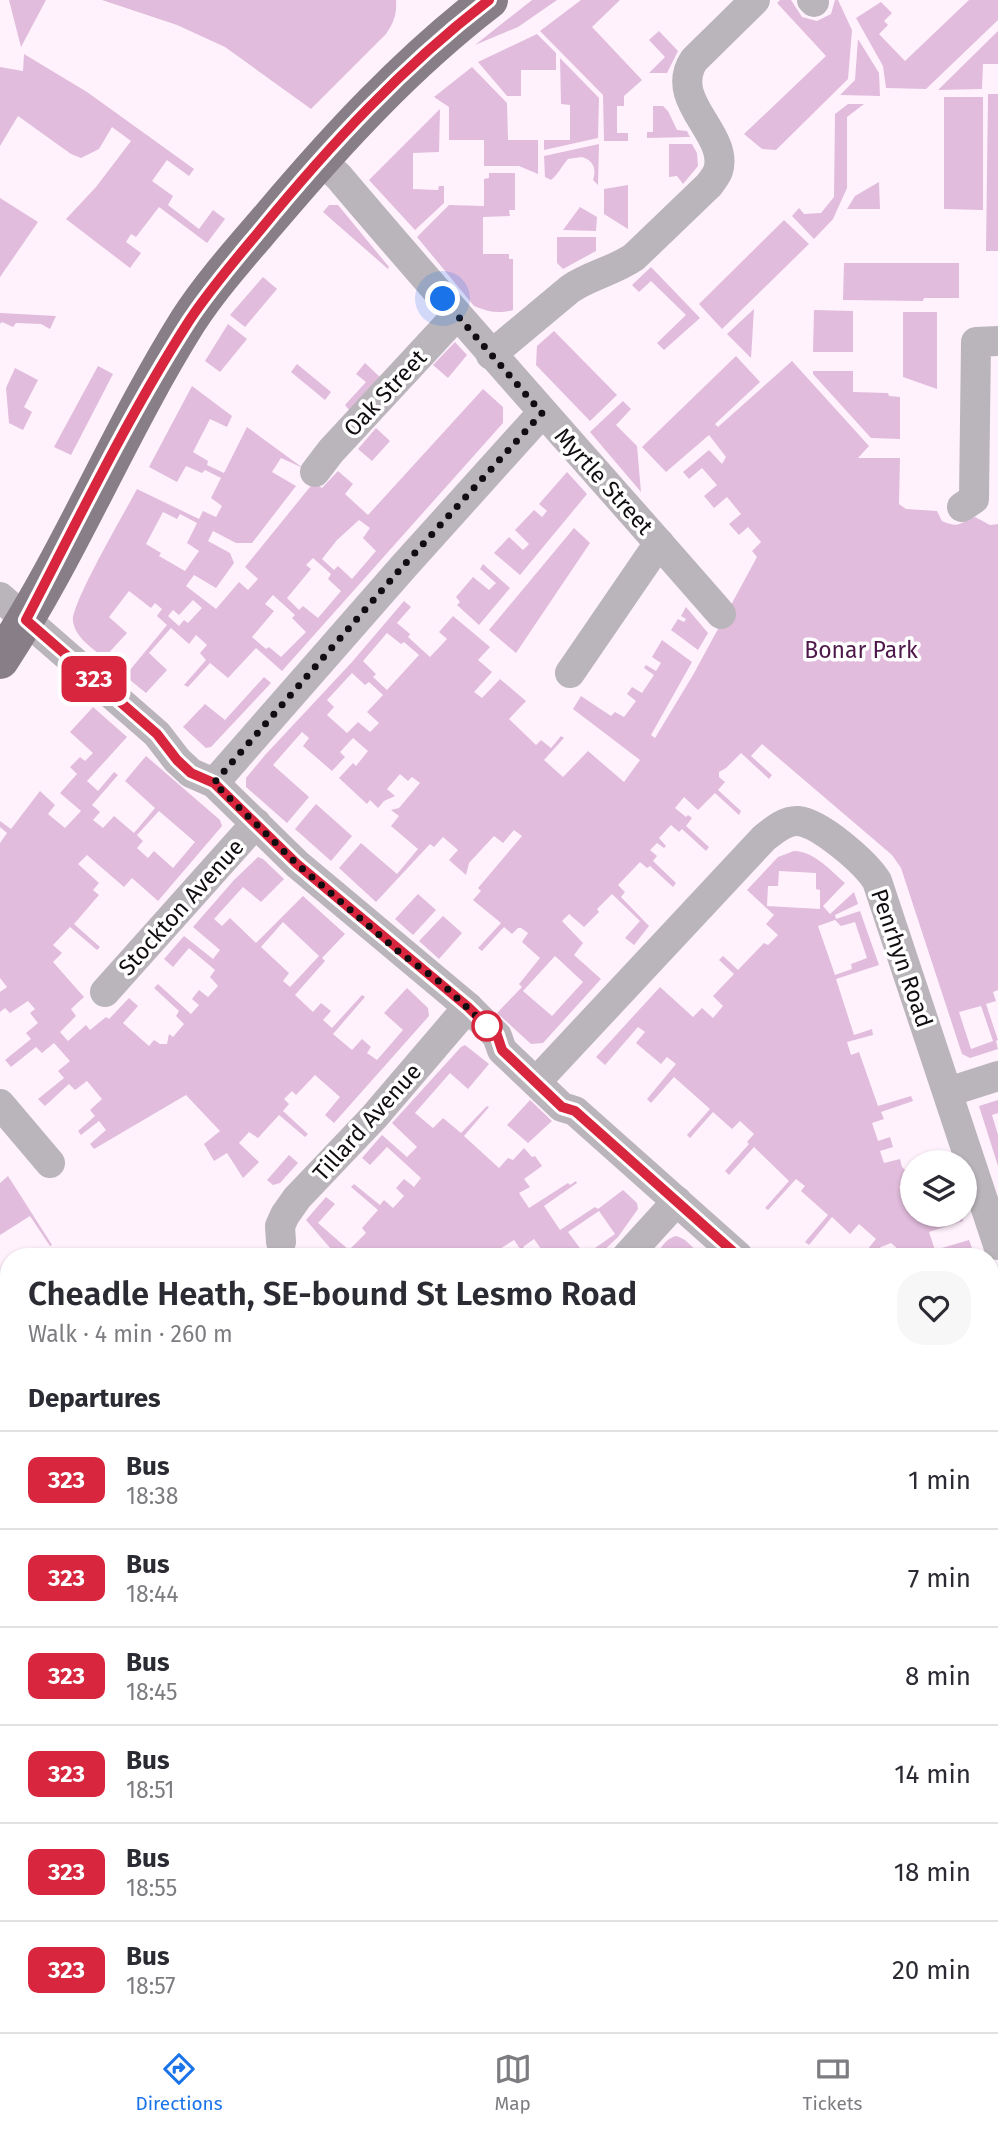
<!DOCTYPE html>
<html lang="en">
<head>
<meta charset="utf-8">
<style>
  body { margin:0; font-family:"Fira Sans",sans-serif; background:#f7f7f7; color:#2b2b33; height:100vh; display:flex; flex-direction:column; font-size:26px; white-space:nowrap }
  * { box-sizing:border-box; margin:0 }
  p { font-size:23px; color:#7c7c81 }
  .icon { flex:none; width:38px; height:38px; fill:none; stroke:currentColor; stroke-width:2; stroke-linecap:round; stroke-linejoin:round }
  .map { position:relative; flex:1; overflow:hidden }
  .panel { position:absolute; left:0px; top:1248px; width:999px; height:786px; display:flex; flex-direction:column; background:#fff; border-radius:28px 28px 0 0; box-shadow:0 2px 5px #0004 }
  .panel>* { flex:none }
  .badge { padding:0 14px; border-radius:10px; font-size:24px; line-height:46px }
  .fabs { position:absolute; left:900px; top:1150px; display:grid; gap:14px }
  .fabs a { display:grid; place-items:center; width:77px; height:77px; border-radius:50%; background:#fff; box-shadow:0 2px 5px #0004; font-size:35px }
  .you { position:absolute; width:35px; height:35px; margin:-18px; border:5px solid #fff; border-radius:50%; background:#1a73e8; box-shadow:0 0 0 10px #1a73e833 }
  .map>.badge { position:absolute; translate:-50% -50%; box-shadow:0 0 0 4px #fff }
  h2 { padding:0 28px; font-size:26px; line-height:63px }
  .round { display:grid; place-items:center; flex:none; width:74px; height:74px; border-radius:28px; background:#f7f7f7 }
  .overview { display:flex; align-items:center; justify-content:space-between; height:119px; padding:0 28px }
  h1 { font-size:33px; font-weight:600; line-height:52px }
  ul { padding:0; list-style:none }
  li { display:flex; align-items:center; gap:21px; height:98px; padding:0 28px; border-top:2px solid #e1e1e2 }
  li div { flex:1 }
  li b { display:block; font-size:26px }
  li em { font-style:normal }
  li .badge { min-width:77px; font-weight:700; text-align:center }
  .tab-bar { display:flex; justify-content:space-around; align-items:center; height:98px; border-top:2px solid #e1e1e2; background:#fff; font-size:19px; color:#7c7c81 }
  .tab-bar a { display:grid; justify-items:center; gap:4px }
  .tab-bar .active { color:#1a73e8 }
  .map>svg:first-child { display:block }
</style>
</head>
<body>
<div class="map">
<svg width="998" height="2032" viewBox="0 0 998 2032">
  <rect width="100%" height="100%" fill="#fff2fd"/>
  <g fill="#f6e4f4">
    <polygon points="9,1533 9,1856 0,1844 0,1539"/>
    <polygon points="991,1942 998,1952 998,2032 858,2032 868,2025 990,2025"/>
  </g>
  <g fill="#e1bcdc" fill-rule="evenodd">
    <polygon points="9,0 46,0 21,47"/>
    <path d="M102 0H396C397 14 394 22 386 34L311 109 225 47 177 25Z"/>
    <polygon points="532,0 557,0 518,27 475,45"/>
    <polygon points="581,0 620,0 592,27 642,80 624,96 624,106 617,106 617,133 628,133 628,141 604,141 603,95 540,31"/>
    <polygon points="780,0 791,0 802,17 817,21 831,14 835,0 838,0 852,30 848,79 776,150 762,149 744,134 826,56 777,3"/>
    <polygon points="969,0 998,0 998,20 926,89 886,88 883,66 856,18 881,2 892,13 884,21 888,25 879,34 905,61"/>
    <polygon points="659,31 678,51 667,73 649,73 665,57 649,40"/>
    <polygon points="998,31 998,64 983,64 982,89 938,90"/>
    <polygon points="537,34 556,53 556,70 521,70 521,96 507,96 478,62"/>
    <polygon points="858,39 879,73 880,96 840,95 855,80"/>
    <polygon points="24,54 87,92 194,169 189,176 167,160 152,181 173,196 168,205 199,229 213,210 225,219 207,243 159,207 136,237 131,234 126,242 141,253 130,268 66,219 96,187 131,141 112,127 99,149 81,158 71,154 18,116 0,146 0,67 23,71"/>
    <polygon points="560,58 599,98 598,138 544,150 544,140 570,140 570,105 561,104"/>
    <polygon points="472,67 507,103 508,140 538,140 538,174 519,166 484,166 484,140 449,140 449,107 434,97"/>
    <polygon points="988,94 998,94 998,251 986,251"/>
    <polygon points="944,97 983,97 983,210 944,209"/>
    <polygon points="848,104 864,104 847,117 847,188 833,219 814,239 792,216 799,208 804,214 821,213 834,197 835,114"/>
    <polygon points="653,106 663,106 668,111 677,130 687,131 690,137 647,138 647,132 653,132"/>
    <polygon points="440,109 439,152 413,153 413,189 438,190 439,186 444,186 444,203 415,230 369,180"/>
    <path d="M599 144 598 185 593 180C597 169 593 160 582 157L568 159C561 167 559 173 551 180L545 177 544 156Z"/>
    <polygon points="669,144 692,144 697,153 698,166 683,184 677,176 669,177"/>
    <path d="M489 173H515V210H509L510 216 483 217V254H509V259H513V310C499 314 488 312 474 306L417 237 449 205 484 206V179L489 178Z"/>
    <polygon points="879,182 880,209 847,209 855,196"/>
    <polygon points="628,185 628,229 604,214 604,189"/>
    <polygon points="0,198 38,222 0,277"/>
    <polygon points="329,205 338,205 389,267 388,269 323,212"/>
    <polygon points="580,207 597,217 596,231 563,230"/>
    <polygon points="784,220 809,244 722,329 699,304"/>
    <polygon points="557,237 596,237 596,251 563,269 557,263"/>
    <polygon points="844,263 959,263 959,298 924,298 923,301 843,300"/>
    <polygon points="651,267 700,318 664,350 657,343 686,315 651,281 639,292 632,285"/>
    <polygon points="263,277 277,289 245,327 230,315"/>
    <polygon points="754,309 751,358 727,334"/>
    <polygon points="814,310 853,311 853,352 813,352"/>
    <polygon points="903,312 937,312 937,389 903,377"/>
    <polygon points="0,313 56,316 50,329 41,324 16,323 13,327 2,322 0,324"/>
    <polygon points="228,324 247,339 220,372 205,361"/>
    <polygon points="554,331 617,395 590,421 536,365 537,346"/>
    <polygon points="455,342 467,355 448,378 433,365"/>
    <path d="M736 356 760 382 715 424 718 427 792 361 869 446 858 458H900L899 504 906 509 937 511 942 521C960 529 960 522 975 517L990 525 998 524V990L993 992 996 1001 986 1004 998 1040 996 1041 998 1049 970 1058 962 1054 901 868 892 855 762 744 751 756 772 775 769 779 741 753 726 768 719 772V777L725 782 718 790 741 811 739 815 715 793 698 810 684 797 675 808 686 817 688 815 692 818 686 826 709 847 706 851 682 829 679 832 671 825 659 838 666 846 664 848 657 843 650 850 657 856 653 861 676 883 673 887 650 866 647 868 640 862 618 885 625 892 621 897 649 926 634 945 625 938 640 921 612 894 597 909 599 912 584 927 569 914 562 921 583 943 574 955 601 979 543 1043 531 1044 497 1013 522 987 519 984 540 958 522 942 528 933 521 928H518L512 934 504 927 482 951 478 948 501 923 473 900 481 891 478 888 522 836 514 830 503 843 494 836 469 863 466 875 449 860 458 850 443 837 434 847 430 844 376 902 339 868 361 843 397 874 418 849 391 826 399 816 391 810 399 808 420 783 412 777 408 781 400 774 387 789 395 796 384 801 378 808 370 800 367 804 339 778 353 763 356 766 368 751 353 738 340 752 345 757 332 771 303 746 309 738 302 732 273 765 309 797 287 823 246 787V778L266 754 352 662 404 601 411 607 397 623 410 634 408 637 430 657 447 639 439 632 453 616 490 647 478 660 492 672 474 692 482 698 500 679 526 701 509 719 536 745 541 740 551 748 561 736 564 738 544 760 563 777 588 751 624 782 640 760 573 709 581 696 611 716 615 712 624 717 636 701 627 694 632 687 642 693 654 675 644 668 646 665 656 671 661 663 652 657 662 640 692 662 651 735 655 738 693 675 757 557 752 551 761 542 748 527 739 535 729 524 741 514 727 497 714 508 704 496 717 485 702 468 689 479 683 472 709 450 722 464 726 457 709 435 666 472 642 447ZM387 633 401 644 404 642 419 655 387 690 373 677 376 674 363 661ZM352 673 365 685 369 682 383 695 367 712 379 723 370 732 358 722 347 733 327 715 334 707 327 700ZM555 956 583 982 552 1016 523 991ZM981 1006 993 1041 971 1049 959 1012Z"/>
    <polygon points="365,363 382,379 351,412 345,405 366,382 356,374"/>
    <polygon points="297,364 331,392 325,400 291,372"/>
    <polygon points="98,366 113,374 71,455 54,447"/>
    <polygon points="15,368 38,380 24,407 32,412 23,430 9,423 6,388"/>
    <polygon points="813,371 853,371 853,392 888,393 889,396 900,397 900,439 871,438 813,374"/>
    <path d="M192 386 232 416 227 427 210 419 193 452 208 461 207 465 224 473 247 427 303 468 281 458 272 472 296 486 252 543H236L213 531 208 541 230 553 234 563 216 588 194 575 186 586 216 609 239 582 248 590 258 579 245 567 314 482 322 488 338 471 353 484 345 494 368 515 483 389 503 407V423L282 671 256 648 228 678 210 663 188 687 184 685 206 660 200 653 207 645 196 635 189 644 171 628 149 653 167 670 146 693 125 676 167 625 157 616 162 609 155 603 151 608 129 591 109 617 127 633 104 658C93 648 75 638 73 621 71 604 126 510 137 489L199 519 203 511 216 517 222 506 211 498 221 478 205 470 202 473 186 466 177 482 149 467ZM163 512 177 519 180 514 197 523 187 543 199 551 185 571 159 556 161 553 146 544ZM359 520 370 528 363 538 376 551 352 579 338 566 334 570 322 559 337 540ZM313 558 331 574 328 579 341 591 318 618 303 606 299 610 287 598 311 569 306 565ZM273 595 295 615 292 618 306 632 281 657 269 647 266 649 252 637 274 611 265 604ZM193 600 202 608 188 623 184 620 179 626 168 616 173 610 179 615Z"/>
    <polygon points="623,401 631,409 616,425 637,446 641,492 590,432"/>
    <polygon points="376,428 390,441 372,461 358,449"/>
    <polygon points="567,472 587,494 520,575 494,553 509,537 523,550 529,544 515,530 534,510 542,517 547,511 539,504"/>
    <polygon points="574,528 590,543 516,653 489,630"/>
    <polygon points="483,564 510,588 479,625 457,605 460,602 456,597 473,577 489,590 496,583 480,569"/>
    <polygon points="686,607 708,633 698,650 671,630 678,619 684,622 686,619 681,616"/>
    <polygon points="264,677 271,683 211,747 206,748 183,727 205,704 225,720"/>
    <path d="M93 707 127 737 87 781 98 791 114 772 118 775 92 805 100 812 93 820 103 828 114 816 134 833 155 808 125 781 146 756 220 820 222 826 158 901 132 878 124 887 87 855 78 864 99 883 93 890 99 895 74 924 100 947 97 950 70 927 53 945 62 953 53 962 84 997 71 1009 76 1016 60 1032 68 1041 86 1025 90 1030 106 1017 109 1019 129 998 138 1006 123 1023 149 1046 154 1040 160 1044H167L169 1034 173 1037 184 1024 176 1016 179 1011 154 988 158 984 191 1014 199 1005 192 999 199 990 208 997 218 986 210 977 215 970 189 948 173 967 164 959 184 936 213 959 220 950 193 927 234 880 258 857 263 859 284 879 261 902 243 887 214 919 222 926 230 918 256 943 303 896 345 934 322 958 325 961 295 995 313 1012 321 1003 331 1011 323 1020 332 1028 362 995 365 997 333 1034 352 1050 362 1039 371 1047 367 1053 377 1060 403 1030 384 1013 407 988 428 1008 429 1016 334 1123 325 1115 340 1097 315 1075 296 1095 292 1091 284 1099 289 1104 283 1111 308 1134 305 1137 279 1115 258 1138 249 1132 239 1143 259 1162 243 1178 227 1153 214 1161 204 1144 220 1131 186 1095 94 1149 90 1144 106 1130 99 1121 81 1135 78 1131 95 1116 90 1110 102 1099 87 1081 75 1090 69 1084 45 1106 38 1099 64 1078 58 1071 70 1061 54 1043 42 1053 36 1047 11 1067 5 1060 31 1039 26 1033 38 1023 30 1013 35 1009 28 1001 10 1013 5 1008 0 1012V992L7 987 0 978V843L7 833 0 827V821L11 829 40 791 55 805 48 814 65 828 81 811 60 793 77 774 70 767 80 757 85 761 93 753 70 732ZM159 811 195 842 173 868 154 851 148 858 137 848 143 841 137 835ZM283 922 319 956 290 987 283 981 289 973 261 947Z"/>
    <polygon points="316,804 352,836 331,861 295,829"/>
    <path d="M794 851C814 851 831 871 845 883L823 906 830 914 854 892 858 904 835 915 836 919 860 911 879 965 836 979 854 1035 872 1029 873 1035 847 1042 851 1055 859 1052 878 1106 911 1096 913 1101 881 1112 884 1119 872 1123 878 1141 890 1137 893 1147 880 1151 884 1163 900 1159 902 1167 907 1172 912 1168V1173L899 1187 908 1195 912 1191V1214L961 1215 963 1221 929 1232 935 1250 969 1240 975 1256H906L891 1243 881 1247 871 1256H862L876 1239 859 1224 850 1234 832 1217 809 1245 805 1242 828 1215 801 1191 805 1186 796 1179 768 1210 765 1208 789 1181 754 1147 729 1175 725 1171 749 1144 747 1142 754 1134 740 1121 732 1129 713 1112 690 1138 687 1135 710 1109 674 1077 651 1103 647 1099 676 1064 667 1057 661 1064 636 1043 645 1032 638 1027 605 1065 596 1057 660 987 693 1017 702 1008 713 1018 723 1006 713 996 734 974 719 960 723 956 738 970 764 943 768 945 778 935 766 924 774 915 747 890 778 857ZM779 871 816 873V889L820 890V909L767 906 768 886H778ZM835 920 841 926 855 922 867 958 851 964 852 969 835 975 818 926Z"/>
    <polygon points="418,894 436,910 413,935 395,919"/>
    <polygon points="443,916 462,933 439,959 419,941"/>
    <path d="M465 1045 489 1064 468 1089 450 1073 415 1113 433 1128 443 1118 461 1133 487 1106 489 1107 464 1136 499 1168 508 1158 513 1160 524 1148 532 1157 535 1156 542 1166 524 1179 530 1187 519 1193 529 1208 568 1183 570 1185 576 1181 577 1183 544 1206 560 1230 595 1207 598 1209 623 1190 637 1203 638 1209 618 1237 598 1256H546L534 1239 523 1247 530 1256H525L514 1240 489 1256H337L306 1220 326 1197 335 1204 318 1223 349 1250 366 1233 362 1228 378 1210 351 1187 354 1184 380 1205 384 1200 393 1208 404 1196 396 1188 404 1179 414 1187 421 1178 387 1147 370 1165 362 1158 382 1135 407 1157 417 1147 392 1123 461 1047ZM599 1211 615 1234 585 1255 568 1232Z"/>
    <polygon points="530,1100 552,1121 528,1143 507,1125"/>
    <polygon points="998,1100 998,1113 992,1115 998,1135 998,1166 979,1106"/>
    <polygon points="289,1155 298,1163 280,1183 273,1185 267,1180"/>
    <polygon points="8,1176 52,1245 50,1246 30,1216 0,1235 0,1183"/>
    <path d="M677 1236 685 1240 702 1256H657L656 1254C662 1247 667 1237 677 1236Z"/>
    <polygon points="998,1383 998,1457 990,1449 991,1386"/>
    <polygon points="0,1437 9,1447 9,1530 0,1536"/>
    <polygon points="998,1603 998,1609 993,1613 998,1619 998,1813 991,1818 990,1607"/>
    <polygon points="0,1846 9,1858 9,1916 6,1918 0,1909"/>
    <polygon points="998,1899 998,1952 991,1942 990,1900 993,1903"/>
    <polygon points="991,1950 998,1960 998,2032 914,2032 908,2025 990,2025"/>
    <polygon points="114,2025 122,2025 125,2029 131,2025 175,2025 179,2030 186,2025 234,2025 238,2031 104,2032"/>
    <polygon points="277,2025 326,2025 331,2032 266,2032"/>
  </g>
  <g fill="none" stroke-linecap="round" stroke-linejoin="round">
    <g stroke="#bab5ba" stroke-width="30">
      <polyline points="812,0 814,2"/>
      <path d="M320 159 339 177C464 325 594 468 721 614"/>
      <path d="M491 355 570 289C590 275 614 271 634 257L709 185C712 181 716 176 718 171 730 134 667 101 694 60L755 0"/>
      <polyline points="315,472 331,451 457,315"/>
      <polyline points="962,507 974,499 976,342 998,341"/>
      <polyline points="0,597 157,734 177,760 191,773 214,783 297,864 468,1007 497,1036 502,1050 562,1107 575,1111 738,1256"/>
      <polyline points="570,673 659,543"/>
      <polyline points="214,783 404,566 542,413"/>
      <polyline points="105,992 256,823"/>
      <path d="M536 1082 764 838C773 831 785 820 798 821 820 823 865 862 877 881L998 1245"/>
      <polyline points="948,1092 998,1076"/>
      <polyline points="0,1104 50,1163"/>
      <polyline points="281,1242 280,1226 285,1215 297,1198 374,1117 468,1007"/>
      <polyline points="627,1256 677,1201"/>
      <polyline points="0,1339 9,1333"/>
      <polyline points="990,1363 998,1360"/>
      <polyline points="990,1484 998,1491"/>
      <polyline points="0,2014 9,2007"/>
    </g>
    <path stroke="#887e87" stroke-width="38" d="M0 660C71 552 119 431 188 321 212 284 242 251 271 217 337 139 407 63 489 0"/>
  </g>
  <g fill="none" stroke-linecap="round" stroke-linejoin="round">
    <g stroke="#fff" stroke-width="16">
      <path id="line" d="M489 0C403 66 329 146 261 229 236 259 210 289 189 321 128 416 78 520 26 620L157 734 177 760 191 773 214 783 297 864 468 1007 497 1035 502 1050 562 1107 575 1111 738 1256"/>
    </g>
    <use href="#line" stroke="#d7263d" stroke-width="10"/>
    <polyline stroke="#110d11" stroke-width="7" stroke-dasharray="0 12.6" points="443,299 542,413 404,565 214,783 297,864 398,951 441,983 487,1026"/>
  </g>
  <circle fill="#fff" stroke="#d7263d" stroke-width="3.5" cx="487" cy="1026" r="14"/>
  <g text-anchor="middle" stroke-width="7" stroke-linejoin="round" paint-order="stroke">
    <g font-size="23" fill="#110d11" stroke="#fff">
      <text transform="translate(385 393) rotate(-47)" y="8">Oak Street</text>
      <text transform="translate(604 481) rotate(48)" y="8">Myrtle Street</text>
      <text transform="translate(181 907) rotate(-48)" y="8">Stockton Avenue</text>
      <text transform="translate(902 958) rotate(71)" y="8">Penrhyn Road</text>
      <text transform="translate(367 1122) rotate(-48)" y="8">Tillard Avenue</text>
    </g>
    <g font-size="23" fill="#4f184b" stroke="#fff">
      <text x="861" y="658">Bonar Park</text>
    </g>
  </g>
</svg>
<div class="fabs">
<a><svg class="icon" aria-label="layers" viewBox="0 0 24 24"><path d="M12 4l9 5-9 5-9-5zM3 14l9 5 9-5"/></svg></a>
</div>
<div class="you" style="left:443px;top:299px"></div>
<b class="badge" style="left:94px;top:679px;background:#d7263d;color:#fff">323</b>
<section class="panel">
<div class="overview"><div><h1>Cheadle Heath, SE-bound St Lesmo Road</h1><p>Walk · 4 min · 260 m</p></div><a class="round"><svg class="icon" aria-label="heart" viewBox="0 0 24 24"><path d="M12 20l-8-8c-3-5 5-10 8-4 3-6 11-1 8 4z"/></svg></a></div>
<h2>Departures</h2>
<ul>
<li><span class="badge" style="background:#d7263d;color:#fff">323</span><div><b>Bus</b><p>18:38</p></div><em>1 min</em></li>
<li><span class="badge" style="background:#d7263d;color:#fff">323</span><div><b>Bus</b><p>18:44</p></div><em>7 min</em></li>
<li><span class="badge" style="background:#d7263d;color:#fff">323</span><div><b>Bus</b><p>18:45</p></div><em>8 min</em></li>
<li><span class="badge" style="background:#d7263d;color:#fff">323</span><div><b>Bus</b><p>18:51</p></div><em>14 min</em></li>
<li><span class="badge" style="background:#d7263d;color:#fff">323</span><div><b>Bus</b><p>18:55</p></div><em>18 min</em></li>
<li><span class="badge" style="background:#d7263d;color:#fff">323</span><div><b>Bus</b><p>18:57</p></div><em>20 min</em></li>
</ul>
</section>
</div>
<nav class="tab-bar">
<a class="active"><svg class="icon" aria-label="directions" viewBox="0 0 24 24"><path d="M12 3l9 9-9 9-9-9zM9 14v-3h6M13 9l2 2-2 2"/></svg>Directions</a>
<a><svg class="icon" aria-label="map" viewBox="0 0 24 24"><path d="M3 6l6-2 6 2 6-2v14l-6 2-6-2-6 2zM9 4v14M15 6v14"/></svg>Map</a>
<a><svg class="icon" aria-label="tickets" viewBox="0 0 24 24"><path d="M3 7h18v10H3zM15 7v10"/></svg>Tickets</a>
</nav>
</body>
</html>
